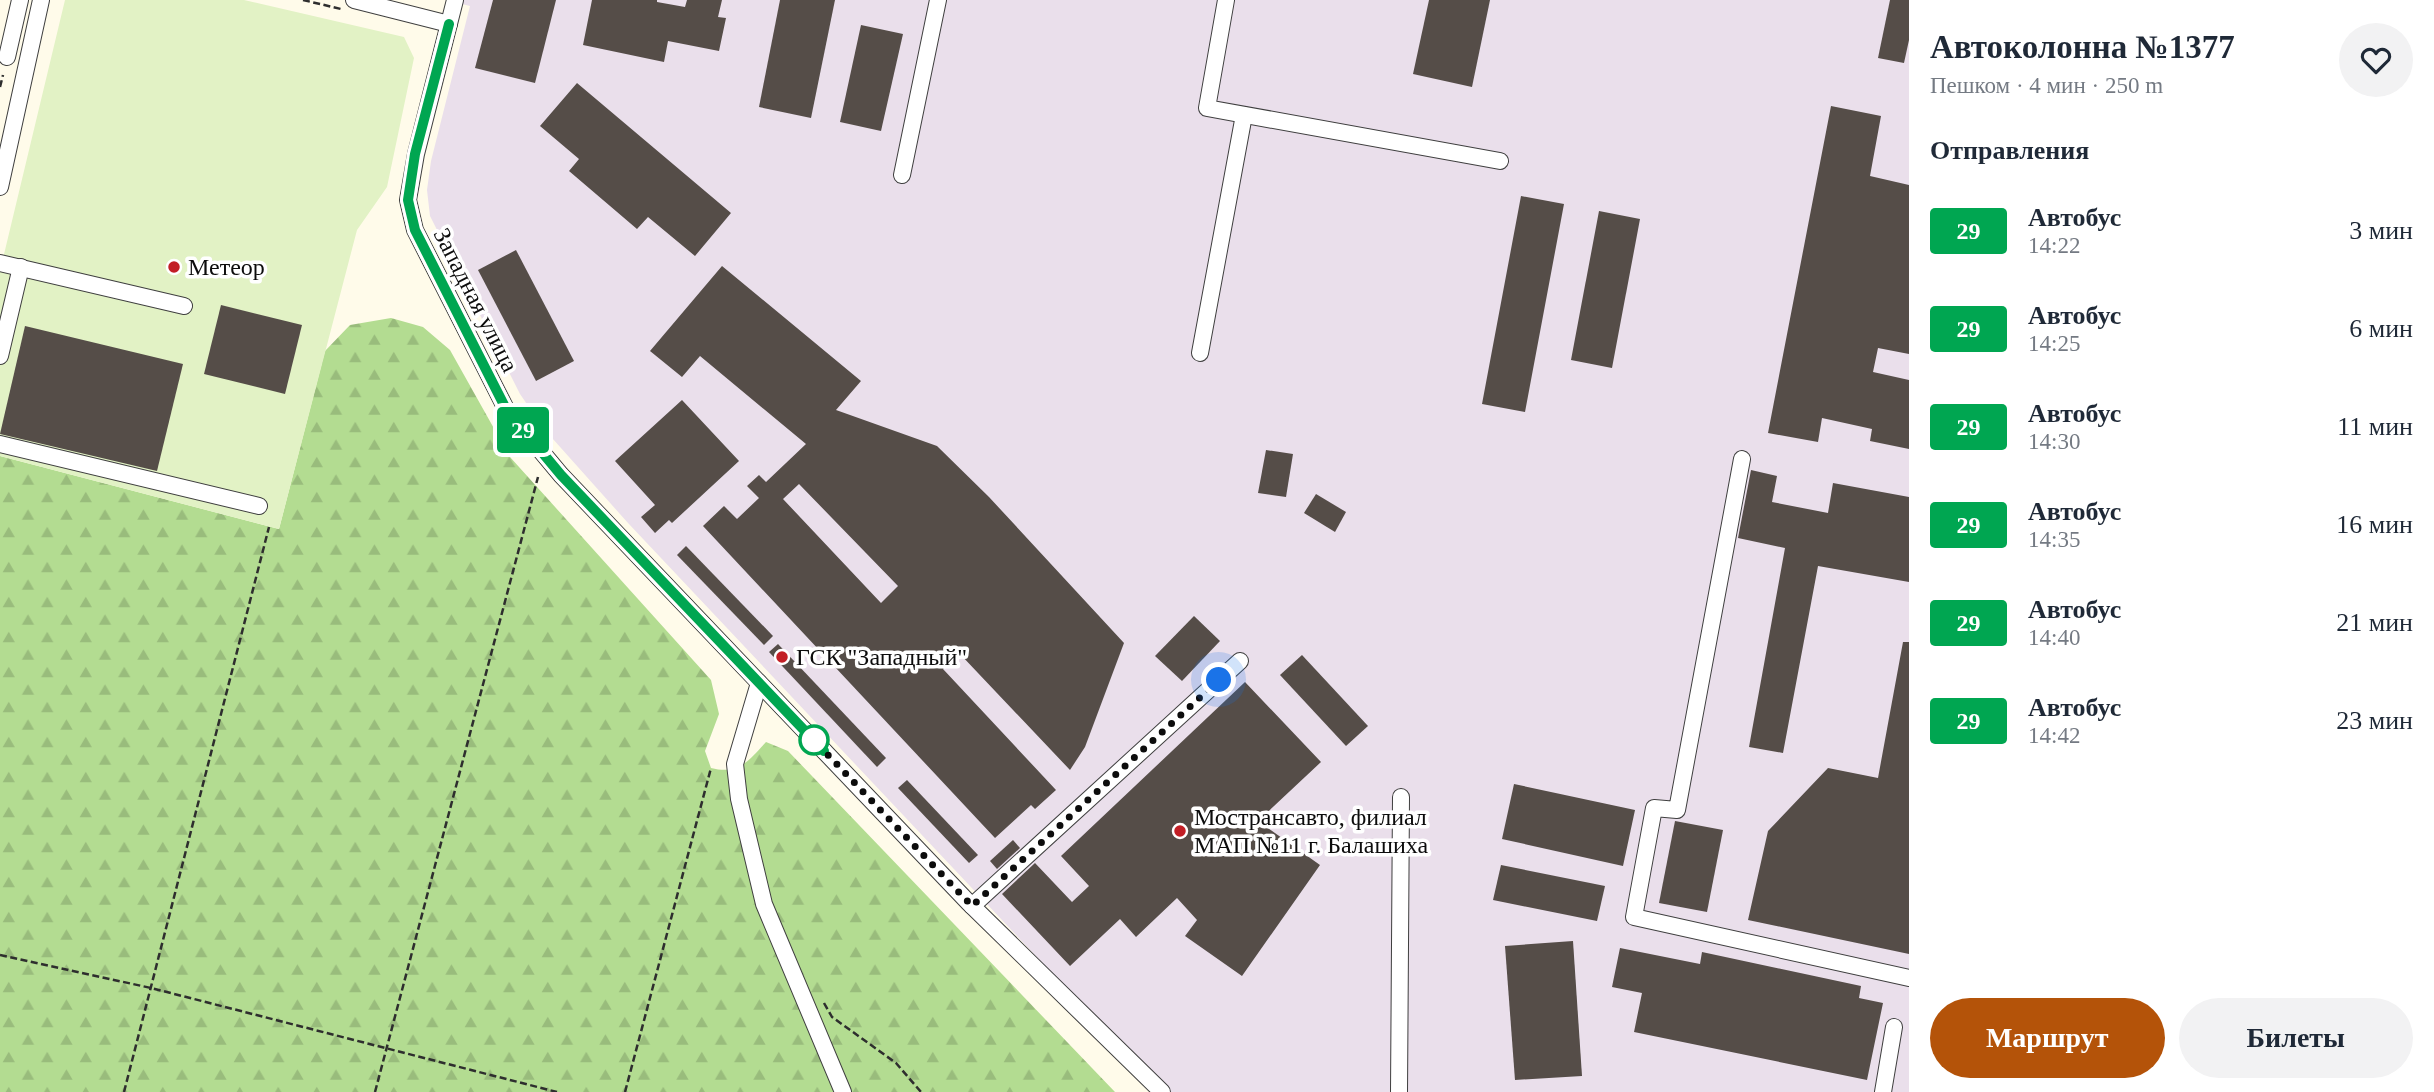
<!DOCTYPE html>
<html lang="ru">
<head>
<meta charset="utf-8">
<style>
  body { margin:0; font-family:Georgia,serif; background:#f2f2f3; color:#1f2937; height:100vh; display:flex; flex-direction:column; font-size:26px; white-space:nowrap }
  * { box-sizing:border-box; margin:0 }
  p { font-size:23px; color:#747a83 }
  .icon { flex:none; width:38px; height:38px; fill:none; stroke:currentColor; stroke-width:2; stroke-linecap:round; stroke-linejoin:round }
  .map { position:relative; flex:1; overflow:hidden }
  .side { display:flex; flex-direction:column; background:#fff; width:525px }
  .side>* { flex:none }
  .badge { padding:0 14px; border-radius:5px; font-size:24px; line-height:46px }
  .you { position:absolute; width:35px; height:35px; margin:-18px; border:5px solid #fff; border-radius:50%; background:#1a73e8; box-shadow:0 0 0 10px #1a73e833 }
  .map>.badge { position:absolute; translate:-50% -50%; box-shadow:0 0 0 4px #fff }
  h2 { padding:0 21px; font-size:26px; line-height:63px }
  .round { display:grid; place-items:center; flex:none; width:74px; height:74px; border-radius:37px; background:#f2f2f3 }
  .summary { display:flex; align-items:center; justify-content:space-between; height:119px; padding:0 21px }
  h1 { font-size:33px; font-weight:800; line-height:52px }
  .button { display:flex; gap:14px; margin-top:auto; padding:14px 21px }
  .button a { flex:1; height:80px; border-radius:42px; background:#b45309; color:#fff; font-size:28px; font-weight:800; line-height:80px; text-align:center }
  .button a+a { background:#f2f2f3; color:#1f2937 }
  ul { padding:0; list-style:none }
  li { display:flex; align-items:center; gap:21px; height:98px; padding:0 21px }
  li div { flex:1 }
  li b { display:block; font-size:26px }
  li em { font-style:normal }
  li .badge { min-width:77px; font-weight:700; text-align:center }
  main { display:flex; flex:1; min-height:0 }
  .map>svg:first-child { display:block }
</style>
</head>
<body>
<main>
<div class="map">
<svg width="1909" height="1092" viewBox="0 0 1909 1092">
  <defs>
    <pattern id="forest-firs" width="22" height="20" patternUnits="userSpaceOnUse" patternTransform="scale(1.75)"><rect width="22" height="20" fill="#b3dc91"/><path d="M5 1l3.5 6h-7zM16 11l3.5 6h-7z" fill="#99bc7c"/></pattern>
  </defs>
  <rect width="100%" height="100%" fill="#fffbea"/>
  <polygon fill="#eadfeb" points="446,0 1909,0 1909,1092 1164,1092 628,523 544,429 520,394 430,216 427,190 431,161 470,6"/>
  <path fill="url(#forest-firs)" d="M391 318 423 327 450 350 510 457 711 680 719 714 705 751 711 768C739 775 748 761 766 742L788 751 1115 1092H0V456L279 529 325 351 350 325Z"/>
  <polygon fill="#e2f2c5" points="65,0 244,0 404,37 414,58 387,187 357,230 279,529 0,456 0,271"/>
  <g fill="#554d48" fill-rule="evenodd">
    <polygon points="493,0 556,0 535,83 475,68"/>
    <polygon points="592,0 657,0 657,2 685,7 687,0 722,0 718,17 726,18 719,51 668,41 664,62 583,45"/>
    <polygon points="780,0 835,0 811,118 759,107"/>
    <polygon points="1429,0 1490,0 1472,87 1413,74"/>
    <polygon points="1890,0 1909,0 1909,40 1904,63 1878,58"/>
    <polygon points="861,25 903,34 881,131 840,122"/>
    <polygon points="577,83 731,213 695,256 648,217 637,229 569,171 579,159 540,126"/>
    <polygon points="1831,106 1881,116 1870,176 1909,185 1909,354 1878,348 1873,372 1909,380 1909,449 1870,441 1872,429 1822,418 1818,442 1768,433"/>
    <polygon points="1521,196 1564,204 1525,412 1482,404"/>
    <polygon points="1599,211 1640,219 1612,368 1571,360"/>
    <polygon points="516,250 574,361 536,381 478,270"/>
    <path d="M722 266 861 381 836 410 937 446 989 497 1124 643 1085 747 1070 770 960 654 943 669 1056 790 1035 809 1031 805 995 838 703 526 724 506 737 519 759 498 747 486 759 475 766 482 806 444 700 356 682 377 650 351ZM799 484 898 586 881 603 783 499Z"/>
    <polygon points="221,305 302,325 285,394 204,374"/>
    <polygon points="25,326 183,364 157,471 0,434"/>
    <polygon points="682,400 739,461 672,523 669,520 655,533 641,517 655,505 615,461"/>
    <polygon points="1266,450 1293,454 1286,497 1258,493"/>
    <polygon points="1751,470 1777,476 1772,502 1828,513 1833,483 1909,497 1909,582 1818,566 1783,753 1749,747 1785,548 1738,538"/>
    <polygon points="1316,494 1346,512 1335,532 1304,513"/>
    <polygon points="686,546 773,636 764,645 677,555"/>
    <polygon points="1194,616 1220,641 1182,681 1155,656"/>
    <polygon points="1903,642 1909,642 1909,954 1748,920 1768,831 1828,768 1878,778"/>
    <polygon points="778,644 886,758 877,767 769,652"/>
    <polygon points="1302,655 1368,726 1346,746 1280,675"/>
    <polygon points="1245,682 1321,762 1258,821 1320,865 1242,976 1185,936 1197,920 1177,898 1136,937 1120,919 1070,966 1002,894 1035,863 1072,902 1089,886 1061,856"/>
    <polygon points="907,780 978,855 969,863 898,788"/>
    <polygon points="1514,784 1635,810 1623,866 1502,839"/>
    <polygon points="1675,821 1723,830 1707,912 1659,903"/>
    <polygon points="1013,840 1020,848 997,869 990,861"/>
    <polygon points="1501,865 1605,886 1597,921 1493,900"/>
    <polygon points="1573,941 1582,1076 1515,1080 1505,946"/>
    <polygon points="1620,948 1700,964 1702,952 1861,986 1859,998 1883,1003 1867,1080 1634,1032 1642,993 1612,987"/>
  </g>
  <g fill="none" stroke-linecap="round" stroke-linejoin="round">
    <g stroke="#3f3f3f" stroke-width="18">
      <g id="minor">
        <polyline points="354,0 449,24"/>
        <polyline points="455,0 416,154 408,200 415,230 506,409 561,475 968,902 1162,1092"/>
        <polyline points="1226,0 1207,108 1500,161"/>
        <polyline points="7,57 20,0"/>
        <polyline points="902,175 938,0"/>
        <polyline points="0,187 41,0"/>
        <polyline points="0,263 184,306"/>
        <polyline points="1200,353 1244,115"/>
        <polyline points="0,356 21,267"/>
        <polyline points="0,444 259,506"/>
        <polyline points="1742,459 1677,810 1654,808 1634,917 1909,978"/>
        <polyline points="759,683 735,764 739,799 764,904 843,1092"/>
        <polyline points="972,906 1240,661"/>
        <polyline points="1399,1092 1401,797"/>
        <polyline points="1883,1092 1894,1027"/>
      </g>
    </g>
    <g stroke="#2e2e2e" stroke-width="2.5" stroke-dasharray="7 3.5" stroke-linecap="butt">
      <polyline points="303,0 341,9"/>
      <polyline points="0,87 3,75"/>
      <polyline points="0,955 151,988 557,1092"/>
      <polyline points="824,1003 832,1017 896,1063 921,1092"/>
      <polyline points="124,1092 269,527"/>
      <polyline points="375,1092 538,477"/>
      <polyline points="625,1092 711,768"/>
    </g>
    <use href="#minor" stroke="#fff" stroke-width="16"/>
  </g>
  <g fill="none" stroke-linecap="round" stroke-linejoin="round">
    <g stroke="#fff" stroke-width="16">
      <polyline id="line" points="449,24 415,154 408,200 415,230 506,409 561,475 824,751"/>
    </g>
    <use href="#line" stroke="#00a651" stroke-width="10"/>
    <polyline stroke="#0c0c0c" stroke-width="7" stroke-dasharray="0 12.6" points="814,740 808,734 972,906 1219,680"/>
  </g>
  <g fill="#c21e25" stroke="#fff" stroke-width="2.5">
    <circle cx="174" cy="267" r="7"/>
    <circle cx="782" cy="657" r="7"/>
    <circle cx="1180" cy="831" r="7"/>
  </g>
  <circle fill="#fff" stroke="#00a651" stroke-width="3.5" cx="814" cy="740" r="14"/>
  <g text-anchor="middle" stroke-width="7" stroke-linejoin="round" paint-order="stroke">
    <g font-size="24" fill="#0c0c0c" stroke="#fff" text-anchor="start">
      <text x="188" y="275">Метеор</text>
      <text x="796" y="665">ГСК "Западный"</text>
      <text x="1194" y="825">Мострансавто, филиал<tspan x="1194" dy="28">МАП №11 г. Балашиха</tspan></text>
    </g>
    <g font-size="24" fill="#0c0c0c" stroke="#fff">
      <text transform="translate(476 300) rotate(63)" y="8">Западная улица</text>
    </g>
  </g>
</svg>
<div class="you" style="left:1219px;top:680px"></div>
<b class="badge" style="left:523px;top:430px;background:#00a651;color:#fff">29</b>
</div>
<section class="side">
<div class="summary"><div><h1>Автоколонна №1377</h1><p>Пешком · 4 мин · 250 m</p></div><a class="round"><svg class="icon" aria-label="heart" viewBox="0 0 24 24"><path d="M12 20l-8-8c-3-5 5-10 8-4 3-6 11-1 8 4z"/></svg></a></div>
<h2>Отправления</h2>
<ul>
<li><span class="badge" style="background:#00a651;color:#fff">29</span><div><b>Автобус</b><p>14:22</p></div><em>3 мин</em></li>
<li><span class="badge" style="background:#00a651;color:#fff">29</span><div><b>Автобус</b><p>14:25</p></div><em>6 мин</em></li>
<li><span class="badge" style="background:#00a651;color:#fff">29</span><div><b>Автобус</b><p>14:30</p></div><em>11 мин</em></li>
<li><span class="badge" style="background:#00a651;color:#fff">29</span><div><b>Автобус</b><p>14:35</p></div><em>16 мин</em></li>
<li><span class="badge" style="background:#00a651;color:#fff">29</span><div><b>Автобус</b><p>14:40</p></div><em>21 мин</em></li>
<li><span class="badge" style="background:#00a651;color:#fff">29</span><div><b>Автобус</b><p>14:42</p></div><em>23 мин</em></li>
</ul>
<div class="button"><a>Маршрут</a><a>Билеты</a></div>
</section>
</main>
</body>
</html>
